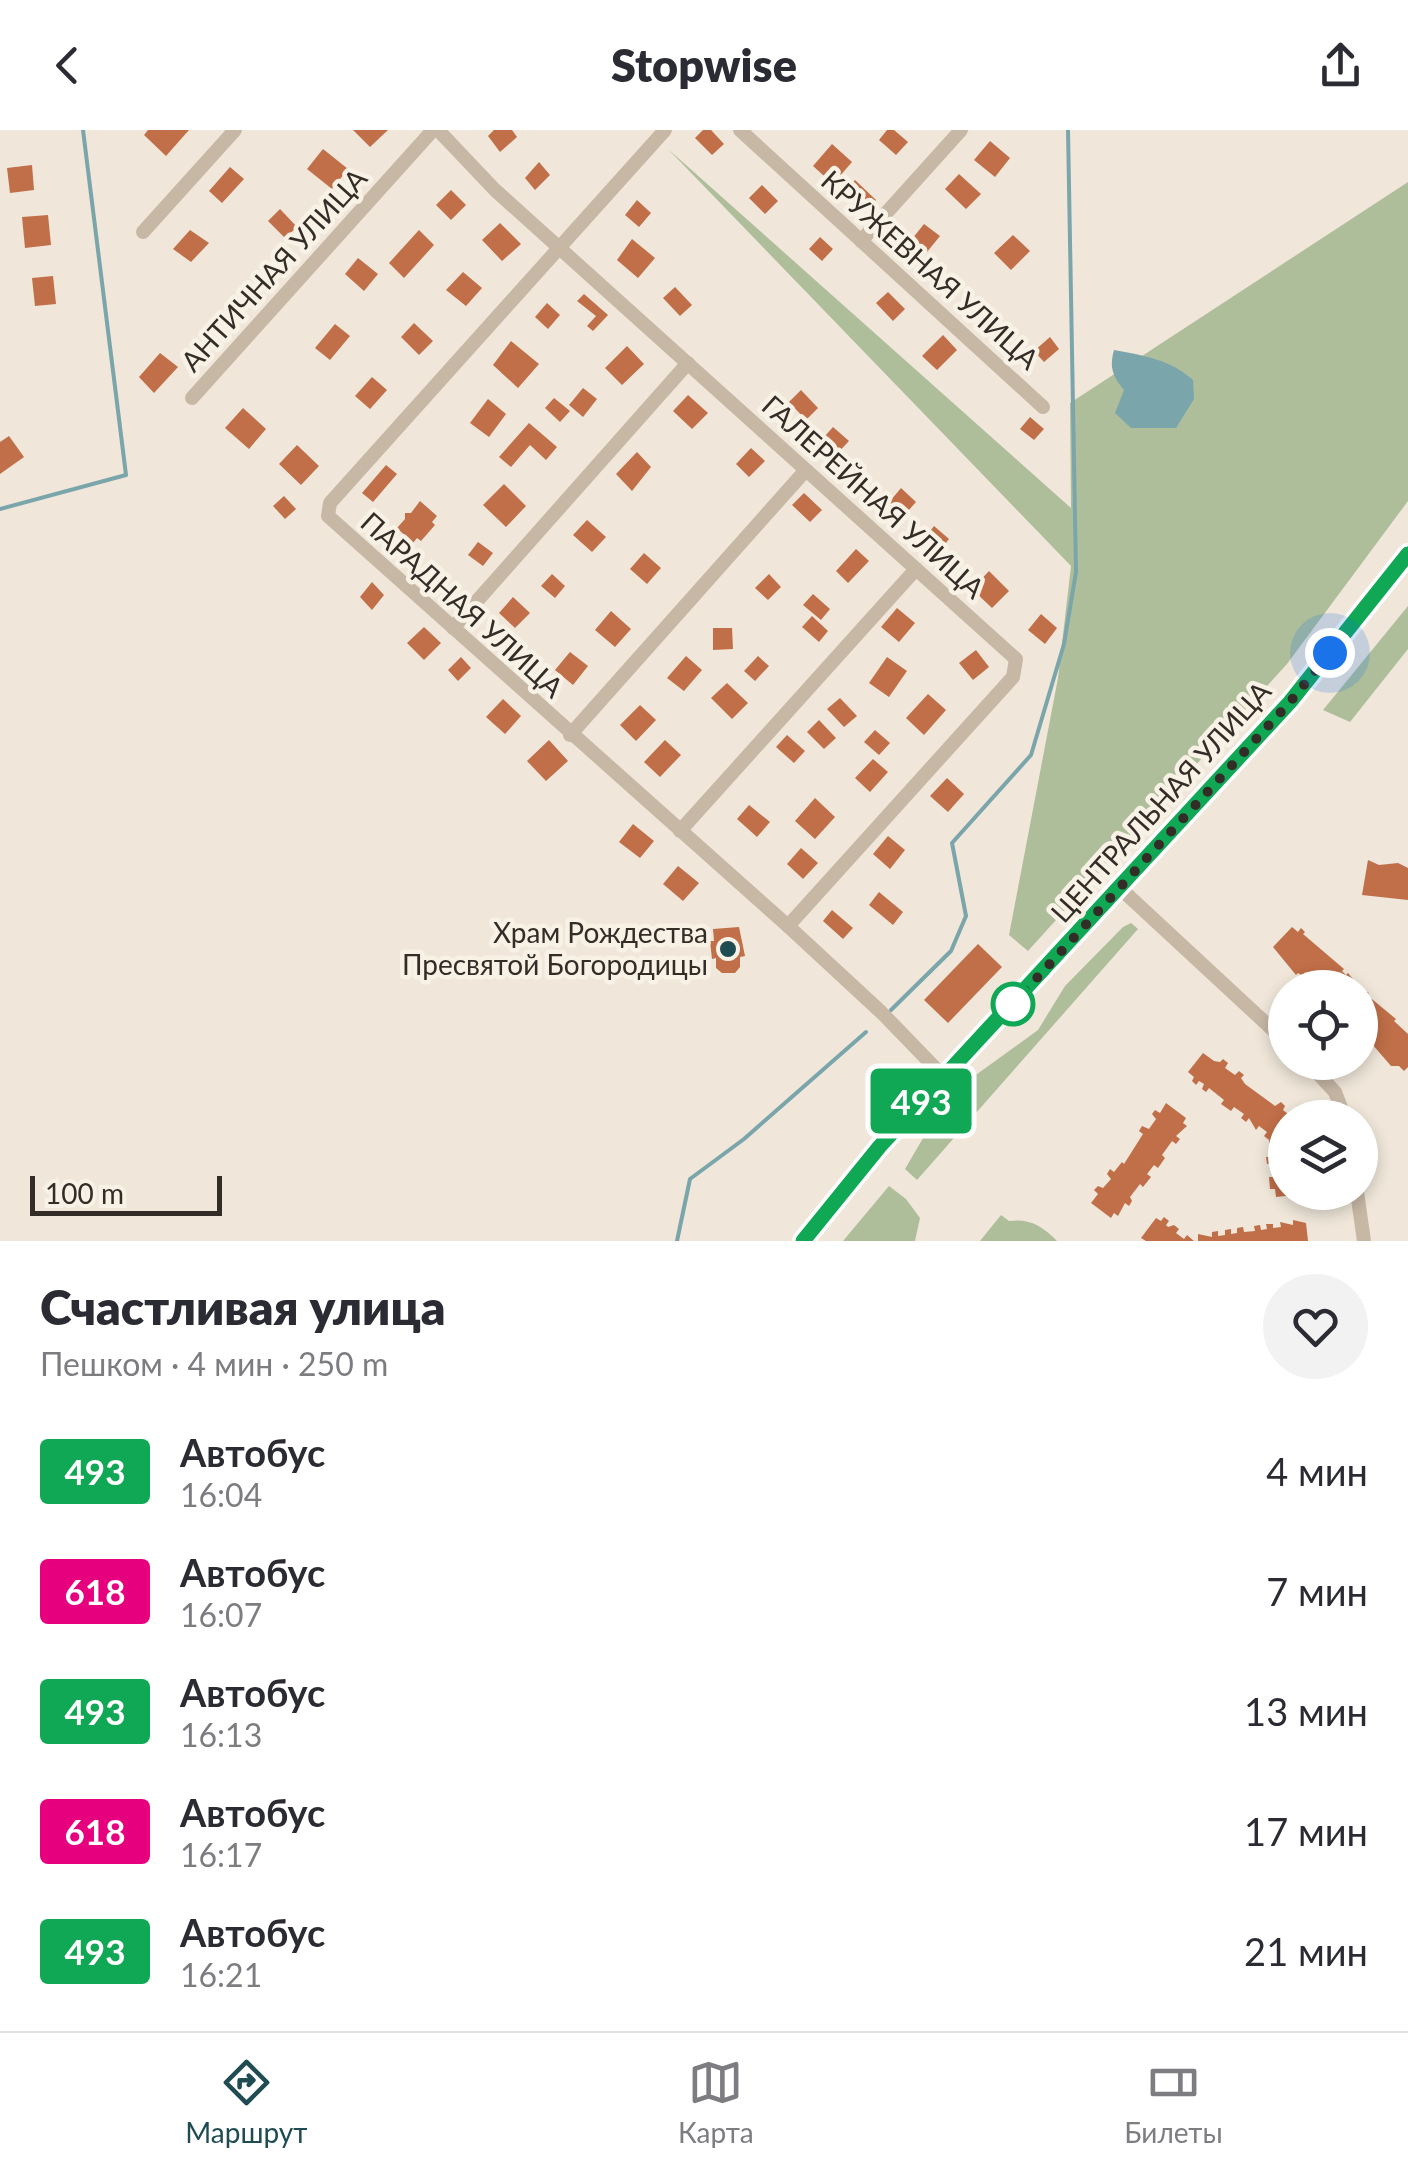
<!DOCTYPE html>
<html lang="ru">
<head>
<meta charset="utf-8">
<style>
  body { margin:0; font-family:Lato,sans-serif; background:#f2f2f3; color:#2b2b33; height:100vh; display:flex; flex-direction:column; font-size:38px; white-space:nowrap }
  * { box-sizing:border-box; margin:0 }
  p { font-size:32px; color:#7c7c81 }
  .icon { flex:none; width:55px; height:55px; fill:none; stroke:currentColor; stroke-width:2; stroke-linecap:round; stroke-linejoin:round }
  .map { position:relative; height:1111px; overflow:hidden }
  .drawer { display:flex; flex-direction:column; background:#fff; flex:1 }
  .drawer>* { flex:none }
  .badge { padding:0 20px; border-radius:8px; font-size:35px; line-height:65px }
  .buttons { position:absolute; left:1268px; top:840px; display:grid; gap:20px }
  .buttons a { display:grid; place-items:center; width:110px; height:110px; border-radius:50%; background:#fff; box-shadow:0 5px 15px #0003; font-size:50px }
  .scale { position:absolute; left:30px; bottom:25px; width:192px; box-sizing:border-box; padding-left:10px; border:5px solid #342c27; border-top:0; font-size:28px; line-height:35px; white-space:nowrap; color:#342c27; -webkit-text-stroke:8px #f8f1e5; paint-order:stroke }
  .you { position:absolute; width:50px; height:50px; margin:-25px; border:8px solid #fff; border-radius:50%; background:#1a73e8; box-shadow:0 0 0 15px #1a73e833 }
  .map>.badge { position:absolute; translate:-50% -50%; box-shadow:0 0 0 5px #fff }
  .round { display:grid; place-items:center; flex:none; width:105px; height:105px; border-radius:52px; background:#f2f2f3 }
  .headline { display:flex; align-items:center; justify-content:space-between; height:170px; padding:0 40px }
  h1 { font-size:48px; font-weight:800; line-height:75px }
  ul { padding:0; list-style:none }
  li { display:flex; align-items:center; gap:30px; height:120px; padding:0 40px }
  li div { flex:1 }
  li b { display:block; font-size:38px }
  li em { font-style:normal }
  li .badge { min-width:110px; font-weight:700; text-align:center }
  header { display:flex; justify-content:space-between; align-items:center; height:130px; padding:0 40px; background:#fff; font-size:45px; font-weight:800 }
  .menu { display:flex; justify-content:space-around; align-items:center; height:140px; border-top:2px solid #e1e1e2; background:#fff; font-size:28px; color:#7c7c81 }
  .menu a { display:grid; justify-items:center; gap:5px }
  .menu .active { color:#1f4b53 }
  .map>svg:first-child { display:block }
</style>
</head>
<body>
<header><svg class="icon" aria-label="back" viewBox="0 0 24 24"><path d="M15 5l-7 7 7 7"/></svg>Stopwise<svg class="icon" aria-label="share" viewBox="0 0 24 24"><path d="M12 15V3M7 8l5-5 5 5M5 13v7h14v-7"/></svg></header>
<div class="map">
<svg width="1408" height="1111" viewBox="0 0 1408 1111">
  <rect width="100%" height="100%" fill="#f0e7da"/>
  <g fill="#afbe9a">
    <polygon points="668,19 1071,378 1070,273 1408,52 1408,371 1287,534 1028,821 1009,805 1058,548 1071,436"/>
    <polygon points="1408,476 1408,519 1350,592 1323,580"/>
    <polygon points="1131,793 1138,799 917,1050 905,1039 940,979 973,947 1038,900 1065,856 1123,797"/>
    <polygon points="889,1056 906,1069 920,1088 915,1111 843,1111"/>
    <path d="M1001 1085 1009 1091C1029 1088 1043 1096 1057 1111H980Z"/>
  </g>
  <path fill="#7aa5ab" d="M1114 220C1143 225 1171 230 1193 250L1194 269 1176 298H1131L1115 283 1124 260C1113 246 1109 238 1114 220Z"/>
  <g fill="none" stroke-linecap="round" stroke-linejoin="round">
    <g stroke="#7aa5ab" stroke-width="4">
      <polyline points="0,379 126,345 83,0"/>
      <polyline points="891,880 951,821 966,786 952,713 1031,625 1064,514 1076,442 1068,0"/>
      <polyline points="677,1111 690,1049 744,1009 866,902"/>
    </g>
  </g>
  <g fill="#c06f48">
    <polygon points="148,0 189,0 166,26 144,5"/>
    <polygon points="353,0 388,0 370,17"/>
    <polygon points="494,0 512,0 517,7 500,22 488,6"/>
    <polygon points="703,0 711,0 724,14 712,25 695,8"/>
    <polygon points="887,0 894,0 908,12 896,25 879,10"/>
    <polygon points="990,11 1010,28 995,47 974,30"/>
    <polygon points="832,14 852,32 833,54 813,36"/>
    <polygon points="323,19 348,39 332,59 307,39"/>
    <polygon points="539,32 550,45 535,60 525,48"/>
    <polygon points="32,35 34,60 10,63 7,38"/>
    <polygon points="230,37 244,49 222,73 209,61"/>
    <polygon points="959,44 981,64 966,79 945,59"/>
    <polygon points="855,50 876,70 867,80 846,60"/>
    <polygon points="762,55 778,71 765,84 749,68"/>
    <polygon points="451,60 466,75 451,90 436,75"/>
    <polygon points="637,70 651,83 639,97 625,85"/>
    <polygon points="280,79 297,97 285,108 268,91"/>
    <polygon points="48,85 51,115 25,118 22,87"/>
    <polygon points="500,93 521,114 502,131 482,110"/>
    <polygon points="924,94 940,106 927,122 912,109"/>
    <polygon points="190,100 209,113 191,132 173,119"/>
    <polygon points="419,100 434,115 404,148 389,133"/>
    <polygon points="1013,105 1030,121 1011,140 994,123"/>
    <polygon points="820,107 833,119 822,131 809,119"/>
    <polygon points="632,109 655,128 638,148 617,130"/>
    <polygon points="358,128 378,144 364,161 345,144"/>
    <polygon points="463,142 482,158 466,176 446,160"/>
    <polygon points="53,146 56,174 35,176 32,148"/>
    <polygon points="675,157 692,175 680,186 663,168"/>
    <polygon points="888,162 905,179 893,191 876,173"/>
    <polygon points="584,164 608,185 593,201 587,196 596,186 577,171"/>
    <polygon points="547,173 560,185 548,199 535,187"/>
    <polygon points="414,193 433,211 419,225 401,207"/>
    <polygon points="335,194 350,206 330,230 315,218"/>
    <polygon points="943,205 957,220 937,240 922,226"/>
    <polygon points="1050,207 1059,219 1044,232 1034,221"/>
    <polygon points="511,211 539,234 518,258 493,235"/>
    <polygon points="627,216 644,234 622,255 605,238"/>
    <polygon points="160,223 178,237 154,263 139,247"/>
    <polygon points="372,247 387,260 370,279 355,266"/>
    <polygon points="583,258 597,269 583,287 569,275"/>
    <polygon points="801,260 818,278 806,290 789,272"/>
    <polygon points="688,265 708,283 692,299 673,281"/>
    <polygon points="554,268 570,281 560,292 545,278"/>
    <polygon points="488,269 506,284 489,307 470,293"/>
    <polygon points="243,278 266,299 249,319 225,298"/>
    <polygon points="1030,287 1044,299 1034,310 1020,299"/>
    <polygon points="529,293 557,317 546,330 530,315 511,337 499,327"/>
    <polygon points="833,297 849,311 832,329 817,315"/>
    <polygon points="9,306 24,327 0,344 0,312"/>
    <polygon points="297,315 319,336 301,355 279,334"/>
    <polygon points="751,318 765,331 749,347 736,334"/>
    <polygon points="637,322 651,337 632,361 616,344"/>
    <polygon points="386,335 397,344 373,372 362,363"/>
    <polygon points="504,354 526,376 506,397 483,375"/>
    <polygon points="901,358 916,372 900,390 886,376"/>
    <polygon points="804,363 822,380 810,392 792,375"/>
    <polygon points="284,366 296,379 285,389 273,376"/>
    <polygon points="420,371 437,386 432,392 435,395 421,411 417,408 413,413 397,398 405,389 405,383 411,383"/>
    <polygon points="587,390 606,407 592,422 573,405"/>
    <polygon points="934,396 949,409 933,429 918,417"/>
    <polygon points="478,412 493,423 483,436 468,425"/>
    <polygon points="856,419 869,431 848,453 836,441"/>
    <polygon points="644,423 661,438 647,454 630,439"/>
    <polygon points="989,441 1009,461 992,478 972,459"/>
    <polygon points="552,444 565,456 555,468 541,456"/>
    <polygon points="769,444 781,457 768,470 755,458"/>
    <polygon points="372,452 384,465 372,480 360,467"/>
    <polygon points="813,464 830,479 821,490 803,475"/>
    <polygon points="513,467 530,483 515,498 499,483"/>
    <polygon points="897,478 915,493 899,512 881,497"/>
    <polygon points="611,481 631,499 615,517 595,500"/>
    <polygon points="1041,484 1057,498 1045,514 1028,500"/>
    <polygon points="812,486 828,501 819,512 802,497"/>
    <polygon points="424,497 441,513 424,530 407,513"/>
    <polygon points="713,498 732,498 733,519 713,520"/>
    <polygon points="976,520 989,537 973,550 959,533"/>
    <polygon points="570,522 588,536 573,555 555,540"/>
    <polygon points="686,526 702,540 684,561 667,548"/>
    <polygon points="758,526 769,536 755,551 744,541"/>
    <polygon points="461,527 471,538 458,551 448,540"/>
    <polygon points="887,527 907,541 889,567 869,553"/>
    <polygon points="727,553 748,573 732,589 711,568"/>
    <polygon points="928,564 946,580 924,605 906,588"/>
    <polygon points="840,568 857,586 844,597 827,579"/>
    <polygon points="503,569 521,586 505,604 486,587"/>
    <polygon points="640,575 656,590 636,611 620,595"/>
    <polygon points="819,590 836,608 824,619 807,602"/>
    <polygon points="875,600 890,613 879,625 864,612"/>
    <polygon points="787,605 805,621 794,633 776,617"/>
    <polygon points="549,610 568,631 546,651 527,631"/>
    <polygon points="665,610 681,625 660,647 644,632"/>
    <polygon points="873,629 888,642 870,662 855,648"/>
    <polygon points="947,648 964,664 948,682 930,666"/>
    <polygon points="815,668 835,687 815,709 795,691"/>
    <polygon points="749,675 770,692 757,707 737,689"/>
    <polygon points="633,694 654,711 640,728 619,712"/>
    <polygon points="888,706 905,720 890,739 873,724"/>
    <polygon points="801,718 818,733 803,749 787,734"/>
    <polygon points="1368,730 1379,735 1398,733 1408,738 1408,770 1362,765"/>
    <polygon points="678,736 699,753 683,771 663,754"/>
    <polygon points="879,762 903,782 893,795 869,775"/>
    <polygon points="832,780 853,798 843,809 823,791"/>
    <polygon points="739,797 745,826 740,827 740,837 735,843 722,843 716,838 716,828 712,829 710,811 714,811 713,799"/>
    <polygon points="1292,797 1298,802 1301,798 1305,802 1303,804 1344,839 1342,841 1346,845 1348,843 1360,858 1310,858 1313,854 1309,850 1298,843 1296,845 1273,817"/>
    <polygon points="978,814 1002,837 948,893 924,870"/>
    <polygon points="1360,858 1369,863 1367,865 1396,889 1394,891 1408,904 1408,937 1404,941 1399,936 1391,936 1372,914 1370,916 1365,912 1369,908 1365,904 1360,909"/>
    <polygon points="1203,923 1214,931 1220,932 1223,929 1228,933 1225,938 1235,945 1239,941 1244,945 1241,948 1245,954 1275,976 1281,972 1285,976 1283,980 1293,988 1285,988 1285,1062 1295,1065 1276,1067 1275,1059 1270,1059 1269,1047 1273,1047 1272,1033 1267,1034 1266,1027 1271,1027 1269,1010 1264,1006 1267,1002 1259,996 1256,1000 1249,988 1246,992 1241,988 1244,984 1234,977 1231,981 1221,974 1224,970 1209,958 1206,962 1202,959 1204,954 1199,951 1196,955 1192,951 1194,947 1188,942"/>
    <polygon points="1166,973 1186,988 1183,993 1187,996 1176,1006 1180,1009 1176,1014 1172,1011 1162,1025 1165,1028 1158,1038 1154,1035 1147,1044 1151,1047 1143,1057 1140,1054 1130,1067 1132,1071 1129,1076 1125,1073 1118,1086 1114,1083 1111,1088 1091,1073 1098,1064 1094,1060 1098,1056 1103,1058 1111,1049 1107,1044 1110,1039 1114,1042 1122,1032 1124,1034 1143,1004 1139,1001 1142,996 1149,999 1156,989 1152,984 1155,980 1160,983"/>
    <polygon points="1164,1087 1169,1091 1166,1095 1168,1097 1174,1095 1179,1099 1176,1103 1184,1109 1187,1105 1194,1111 1146,1111 1141,1108 1156,1088 1161,1091"/>
    <polygon points="1293,1090 1306,1093 1308,1111 1198,1111 1198,1104 1212,1107 1212,1102 1218,1101 1218,1106 1225,1105 1225,1100 1231,1099 1231,1104 1237,1103 1237,1098 1243,1097 1244,1102 1255,1101 1254,1096 1260,1095 1261,1100 1267,1099 1266,1094 1273,1094 1273,1098 1281,1097 1280,1092 1293,1095"/>
  </g>
  <g fill="none" stroke-linecap="round" stroke-linejoin="round">
    <g stroke="#c7b8a6" stroke-width="14">
      <polyline points="438,0 495,60 1016,529 1013,547 788,796"/>
      <polyline points="665,0 330,373 328,386 788,796 881,882 944,947"/>
      <polyline points="740,0 1043,277"/>
      <polyline points="143,102 235,0"/>
      <polyline points="861,111 961,0"/>
      <polyline points="192,268 433,0"/>
      <polyline points="453,498 688,233"/>
      <polyline points="570,605 805,341"/>
      <polyline points="680,701 916,439"/>
      <polyline points="1121,759 1285,911"/>
      <polyline points="1307,932 1335,962 1345,988"/>
      <polyline points="1357,1062 1364,1111"/>
    </g>
    <polyline stroke="#9b8778" stroke-width="20" points="803,1111 880,1016 1290,573 1408,424"/>
  </g>
  <g fill="none" stroke-linecap="round" stroke-linejoin="round">
    <g stroke="#fff" stroke-width="22">
      <polyline id="line" points="803,1111 880,1016 1290,572 1408,424"/>
    </g>
    <use href="#line" stroke="#10a855" stroke-width="15"/>
    <polyline stroke="#342c27" stroke-width="10" stroke-dasharray="0 18" points="1013,874 1290,572 1330,523"/>
  </g>
  <circle fill="#1f4b53" stroke="#f8f1e5" stroke-width="4" cx="728" cy="819" r="10"/>
  <circle fill="#fff" stroke="#10a855" stroke-width="5" cx="1013" cy="874" r="20"/>
  <g text-anchor="middle" stroke-width="9" stroke-linejoin="round" paint-order="stroke">
    <g font-size="28" fill="#342c27" stroke="#f8f1e5">
      <text transform="translate(274 140) rotate(-48)" y="10">АНТИЧНАЯ УЛИЦА</text>
      <text transform="translate(930 140) rotate(42)" y="10">КРУЖЕВНАЯ УЛИЦА</text>
      <text transform="translate(873 367) rotate(42)" y="10">ГАЛЕРЕЙНАЯ УЛИЦА</text>
      <text transform="translate(462 475) rotate(42)" y="10">ПАРАДНАЯ УЛИЦА</text>
      <text transform="translate(1161 672) rotate(-48)" y="10">ЦЕНТРАЛЬНАЯ УЛИЦА</text>
    </g>
    <g font-size="28" fill="#342c27" stroke="#f8f1e5" text-anchor="end">
      <text x="708" y="813">Храм Рождества<tspan x="708" dy="32">Пресвятой Богородицы</tspan></text>
    </g>
  </g>
</svg>
<div class="buttons">
<a><svg class="icon" aria-label="locate" viewBox="0 0 24 24"><circle cx="12" cy="12" r="6"/><path d="M12 2v4M12 18v4M2 12h4M18 12h4"/></svg></a>
<a><svg class="icon" aria-label="layers" viewBox="0 0 24 24"><path d="M12 4l9 5-9 5-9-5zM3 14l9 5 9-5"/></svg></a>
</div>
<div class="scale">100 m</div>
<div class="you" style="left:1330px;top:523px"></div>
<b class="badge" style="left:921px;top:971px;background:#10a855;color:#fff">493</b>
</div>
<section class="drawer">
<div class="headline"><div><h1>Счастливая улица</h1><p>Пешком · 4 мин · 250 m</p></div><a class="round"><svg class="icon" aria-label="heart" viewBox="0 0 24 24"><path d="M12 20l-8-8c-3-5 5-10 8-4 3-6 11-1 8 4z"/></svg></a></div>
<ul>
<li><span class="badge" style="background:#10a855;color:#fff">493</span><div><b>Автобус</b><p>16:04</p></div><em>4 мин</em></li>
<li><span class="badge" style="background:#e6007e;color:#fff">618</span><div><b>Автобус</b><p>16:07</p></div><em>7 мин</em></li>
<li><span class="badge" style="background:#10a855;color:#fff">493</span><div><b>Автобус</b><p>16:13</p></div><em>13 мин</em></li>
<li><span class="badge" style="background:#e6007e;color:#fff">618</span><div><b>Автобус</b><p>16:17</p></div><em>17 мин</em></li>
<li><span class="badge" style="background:#10a855;color:#fff">493</span><div><b>Автобус</b><p>16:21</p></div><em>21 мин</em></li>
</ul>
</section>
<nav class="menu">
<a class="active"><svg class="icon" aria-label="directions" viewBox="0 0 24 24"><path d="M12 3l9 9-9 9-9-9zM9 14v-3h6M13 9l2 2-2 2"/></svg>Маршрут</a>
<a><svg class="icon" aria-label="map" viewBox="0 0 24 24"><path d="M3 6l6-2 6 2 6-2v14l-6 2-6-2-6 2zM9 4v14M15 6v14"/></svg>Карта</a>
<a><svg class="icon" aria-label="tickets" viewBox="0 0 24 24"><path d="M3 7h18v10H3zM15 7v10"/></svg>Билеты</a>
</nav>
</body>
</html>
